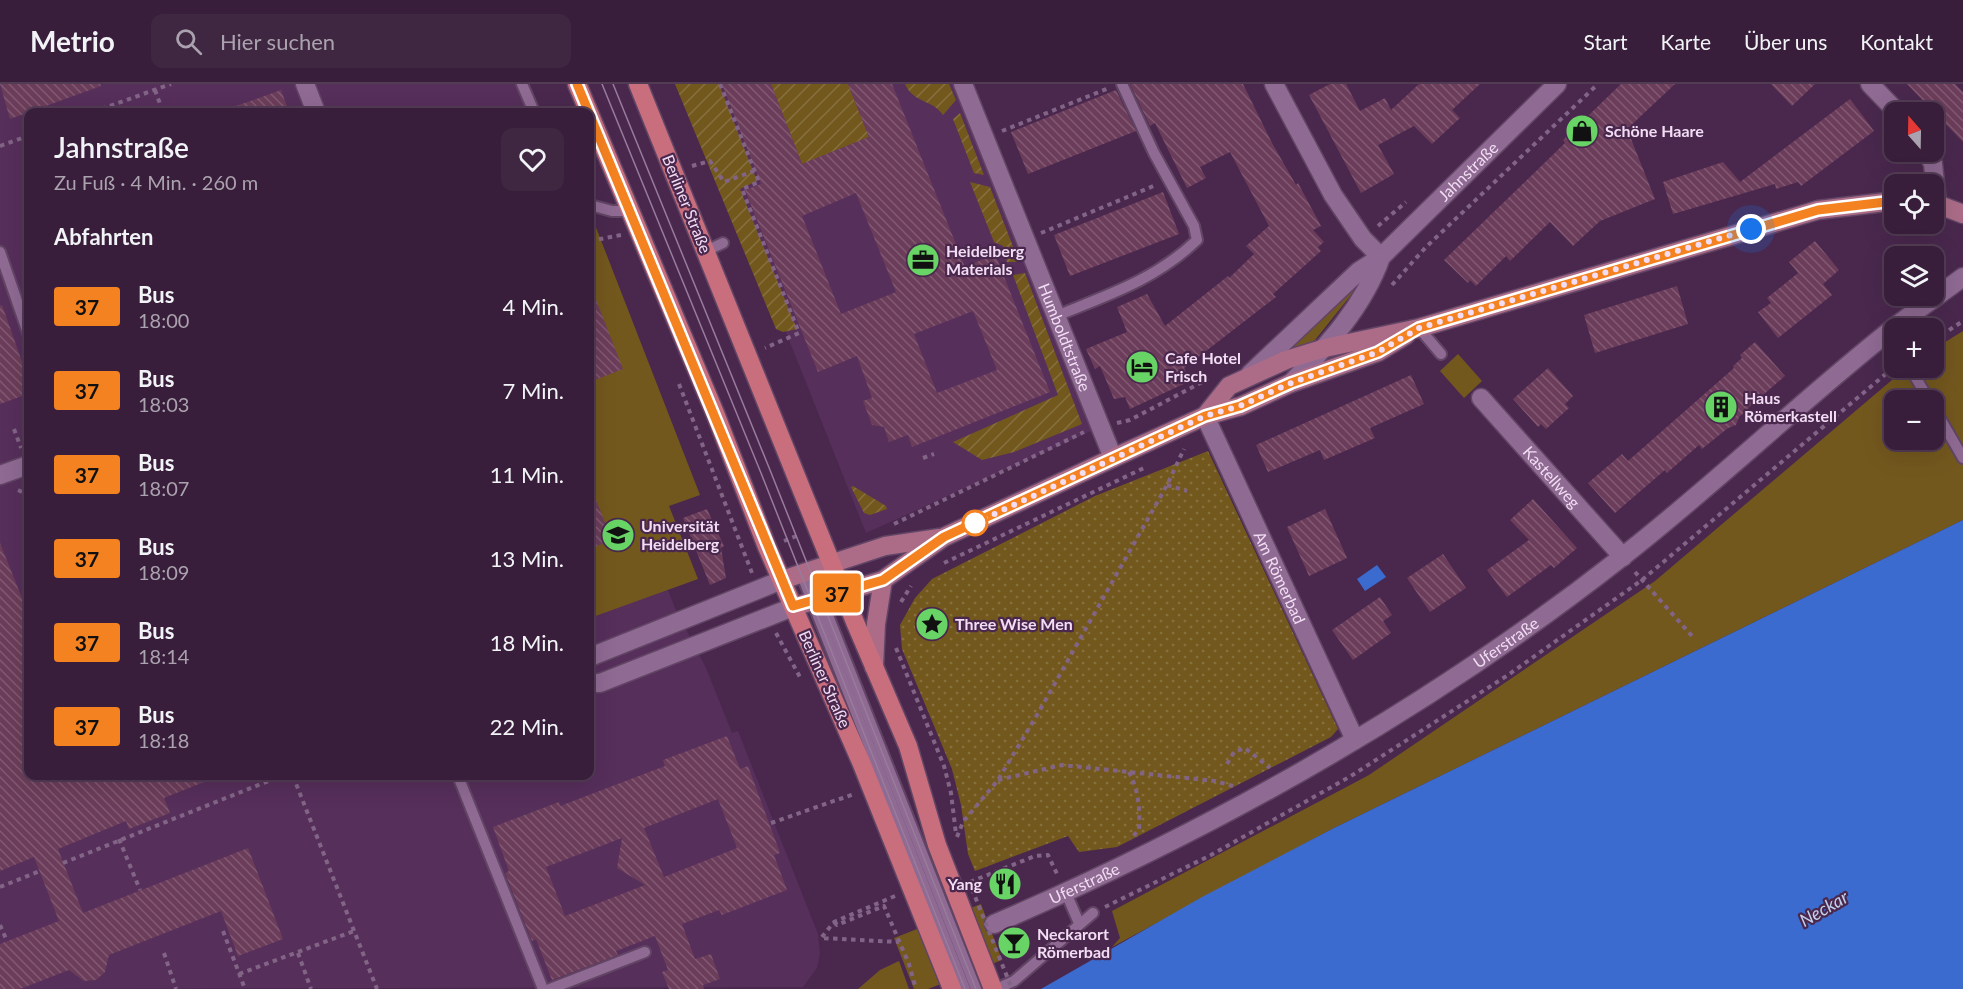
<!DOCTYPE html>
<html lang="de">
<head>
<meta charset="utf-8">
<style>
  body { margin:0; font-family:Lato,sans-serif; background:#3f2742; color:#f1f3f6; height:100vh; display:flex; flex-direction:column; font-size:22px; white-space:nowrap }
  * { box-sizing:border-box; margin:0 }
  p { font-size:20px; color:#aba2af }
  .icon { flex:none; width:33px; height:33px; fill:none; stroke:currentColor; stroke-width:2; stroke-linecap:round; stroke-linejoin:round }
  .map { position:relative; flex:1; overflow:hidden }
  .details { position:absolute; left:24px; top:24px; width:570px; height:672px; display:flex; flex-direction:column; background:#381e3a; border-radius:12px; box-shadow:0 6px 24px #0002,0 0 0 2px #523c54 }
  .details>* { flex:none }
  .badge { padding:0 12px; border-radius:4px; font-size:21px; line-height:39px }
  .needle { width:39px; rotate:340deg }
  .tools { position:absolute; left:1884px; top:18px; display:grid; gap:12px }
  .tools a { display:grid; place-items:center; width:60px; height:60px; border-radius:12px; background:#381e3a; box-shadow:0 6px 24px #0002,0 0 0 2px #523c54; font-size:30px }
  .you { position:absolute; width:30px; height:30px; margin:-15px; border:4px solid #fff; border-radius:50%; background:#1a73e8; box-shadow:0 0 0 9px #1a73e833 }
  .map>.badge { position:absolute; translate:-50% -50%; box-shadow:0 0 0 3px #fff }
  h2 { padding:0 30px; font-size:22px; line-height:54px }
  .round { display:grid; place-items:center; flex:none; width:63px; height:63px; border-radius:12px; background:#3f2742 }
  .headline { display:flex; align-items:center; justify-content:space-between; height:102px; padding:0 30px }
  h1 { font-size:28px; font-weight:600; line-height:45px }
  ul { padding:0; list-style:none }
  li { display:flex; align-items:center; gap:18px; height:84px; padding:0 30px }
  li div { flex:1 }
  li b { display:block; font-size:22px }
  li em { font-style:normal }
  li .badge { min-width:66px; font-weight:700; text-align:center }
  header { display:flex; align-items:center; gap:36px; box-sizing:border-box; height:84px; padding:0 30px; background:#381e3a; border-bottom:2px solid #523c54 }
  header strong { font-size:28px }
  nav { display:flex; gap:33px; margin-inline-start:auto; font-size:21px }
  .search { width:420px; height:54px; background:#3f2742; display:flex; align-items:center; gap:15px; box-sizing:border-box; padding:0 21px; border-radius:12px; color:#aba2af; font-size:22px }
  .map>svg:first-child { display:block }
</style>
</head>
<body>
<header>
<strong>Metrio</strong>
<div class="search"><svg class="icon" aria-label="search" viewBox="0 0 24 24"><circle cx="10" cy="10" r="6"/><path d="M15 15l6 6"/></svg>Hier suchen</div>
<nav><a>Start</a><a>Karte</a><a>Über uns</a><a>Kontakt</a></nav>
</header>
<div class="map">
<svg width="1963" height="905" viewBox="0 0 1963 905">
  <defs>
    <pattern id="park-dots" width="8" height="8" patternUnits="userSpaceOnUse" patternTransform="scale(1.5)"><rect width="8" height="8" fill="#73581e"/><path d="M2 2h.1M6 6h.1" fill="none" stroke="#87703f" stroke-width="1.8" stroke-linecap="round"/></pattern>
    <pattern id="garden-furrows" width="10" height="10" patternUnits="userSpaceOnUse" patternTransform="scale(1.5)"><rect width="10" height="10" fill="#73581e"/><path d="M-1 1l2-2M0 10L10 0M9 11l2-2" fill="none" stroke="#87703f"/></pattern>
    <pattern id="building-back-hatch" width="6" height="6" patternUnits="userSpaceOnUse" patternTransform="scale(1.5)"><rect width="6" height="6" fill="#6c3d5a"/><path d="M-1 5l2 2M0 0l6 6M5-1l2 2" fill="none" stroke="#815972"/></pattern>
  </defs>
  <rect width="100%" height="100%" fill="#4a284e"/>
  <g fill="#562f5b">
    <polygon points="0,0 529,0 541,28 28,28 28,692 590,692 590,148 618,379 675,524 706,584 732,649 738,647 818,850 820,869 817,884 803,903 0,905"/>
    <polygon points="687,0 966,0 1109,339 866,449"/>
  </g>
  <g fill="#73581e" fill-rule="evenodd">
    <polygon points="590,128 700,411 669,422 698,495 590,534"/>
    <polygon points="1367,191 1311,261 1287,269"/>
    <path d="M1963 247V436L1332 745 1112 863 1120 854 1112 827 1369 691 1655 497 1899 290 1908 284H1934V265ZM1894 316H1934V356H1894Z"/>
    <polygon points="1458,270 1482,297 1464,314 1440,287"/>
    <polygon points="981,820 1002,876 928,905 914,905 894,854"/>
    <polygon points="899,877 909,905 858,905 880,886"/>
  </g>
  <polygon fill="url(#park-dots)" points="1208,367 1338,645 1331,653 1117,763 1079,768 1068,752 975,787 968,770 961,721 952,685 902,565 900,541 915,514 932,495 1095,412"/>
  <g fill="url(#garden-furrows)">
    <polygon points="675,0 719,0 757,97 740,105 797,245 783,248 776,245"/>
    <polygon points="771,0 848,0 869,53 802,80"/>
    <path d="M905 0H949L956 16 943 31C932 15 913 19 905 0Z"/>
    <polygon points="960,29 984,91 974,89 953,35"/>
    <polygon points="970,98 990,103 1019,178 1007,178 1003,162 994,158"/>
    <polygon points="1025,189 1082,340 1014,368 982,376 953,358 1058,311 1013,191"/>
    <polygon points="853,402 886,422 887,425 870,431 864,429 851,403"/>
  </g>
  <g fill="#3c6bcf">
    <polygon points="1963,436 1963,905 1041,905 1202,813 1332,745"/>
    <polygon points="1377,481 1386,493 1365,507 1357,495"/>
  </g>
  <g fill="url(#building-back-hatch)" fill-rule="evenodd">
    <polygon points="0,0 100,0 101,2 10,35"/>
    <path d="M722 0H771L802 80 869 53 848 0H892L965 183 995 170 1050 308 912 363 908 351 889 358 884 343 872 341 863 317 872 314 857 272 818 288 745 106 761 100ZM856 109 896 208 841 230 802 132ZM973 227 997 286 937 309 914 250Z"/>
    <polygon points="1130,0 1243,0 1272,59 1296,101 1298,99 1321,142 1313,146 1324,158 1318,163 1321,167 1273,210 1276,213 1184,284 1190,297 1130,325 1125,313 1114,315 1100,282 1095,285 1086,265 1127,248 1117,223 1147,210 1165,242 1228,192 1229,194 1254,170 1246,162 1269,142 1230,68 1200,83 1206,94 1187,104 1155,39 1150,42"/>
    <polygon points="1330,0 1346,0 1360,27 1385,14 1391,26 1419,0 1480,0 1452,26 1460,34 1432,60 1414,42 1378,61 1394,90 1361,109 1309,11"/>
    <polygon points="1621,0 1675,0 1627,45 1655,115 1600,137 1573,162 1550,138 1510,177 1506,172 1476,202 1470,196 1468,199 1444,176 1565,59 1563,56"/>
    <polygon points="1771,0 1815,0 1792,22"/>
    <polygon points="1907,0 1955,0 1963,8 1963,58"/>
    <polygon points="281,6 289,28 226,28 225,26"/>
    <polygon points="1116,6 1136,47 1028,90 1011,48"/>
    <polygon points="1850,15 1874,47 1801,102 1798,98 1776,105 1775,100 1673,130 1663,98 1723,78 1740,98"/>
    <polygon points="1163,108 1179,150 1070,192 1054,151"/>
    <polygon points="1815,157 1839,186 1823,200 1832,211 1778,254 1758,228 1771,219 1767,214 1798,189 1789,178"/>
    <polygon points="1677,202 1688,240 1595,269 1584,231"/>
    <polygon points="591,203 623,285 590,298 590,204"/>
    <polygon points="2,221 28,295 28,310 0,320 0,222"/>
    <polygon points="1755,258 1785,292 1748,324 1749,325 1739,333 1736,341 1728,344 1702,365 1699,361 1667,389 1665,386 1615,429 1588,399 1622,370 1628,377 1734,284 1733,282 1742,274 1740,271"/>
    <polygon points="1548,284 1573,312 1565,320 1569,324 1546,345 1541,340 1538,343 1513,315"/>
    <polygon points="1411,291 1424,320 1370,344 1375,354 1324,376 1320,366 1268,388 1256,361"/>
    <polygon points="590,401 612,456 590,465"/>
    <polygon points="1533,415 1577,464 1554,484 1551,481 1507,513 1487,486 1529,456 1510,436"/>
    <polygon points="707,425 724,462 721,464 726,494 710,501 683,434"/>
    <polygon points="1325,425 1347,474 1309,492 1287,443"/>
    <polygon points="0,459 28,529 28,692 219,692 164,714 170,729 129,745 126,737 58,765 83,829 248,764 283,855 238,872 221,827 109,871 105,888 96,896 84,897 69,886 20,905 0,905 0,860 59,837 34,773 0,787"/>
    <polygon points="1443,470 1466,504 1430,528 1407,494"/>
    <polygon points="1380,513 1392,531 1383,537 1391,549 1353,576 1332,546"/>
    <path d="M727 652 740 685 748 682 780 769 774 771 787 806 722 831 719 826 682 840 695 875 711 870 720 895 703 901 704 905H669L662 888 668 886 655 852 616 867 618 871 552 896 536 855 532 857 505 789 509 787 493 743 559 718 560 722 665 682 663 676ZM718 715 737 764 664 793 644 744ZM622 754 617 784 645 801 565 832 546 783Z"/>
  </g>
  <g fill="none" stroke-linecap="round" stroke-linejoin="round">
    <g stroke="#624565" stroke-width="14">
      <g id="lane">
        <polyline points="522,0 534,28"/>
        <polyline points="590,121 612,127 630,127"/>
        <polyline points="706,167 723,159"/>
        <polyline points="0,168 28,249"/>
        <path d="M1056 232C1108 211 1155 196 1197 156L1194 142 1154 69 1122 0"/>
        <polyline points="1419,244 1441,270"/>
        <polyline points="1888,248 1894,259"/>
        <polyline points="1910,284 1929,316"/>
        <polyline points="1934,324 1963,374"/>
        <polyline points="810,486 976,905"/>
        <polyline points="801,489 965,905"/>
        <polyline points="458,692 543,905"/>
        <polyline points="1066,809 1079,839"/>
        <polyline points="550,905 645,868"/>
        <polyline points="996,905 1014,897 1093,829"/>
      </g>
    </g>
    <g stroke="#624565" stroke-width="21">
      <g id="street">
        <polyline points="305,0 316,28"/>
        <path id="s1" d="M963 0 1113 374"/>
        <polyline points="1274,0 1333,111 1363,155 1381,173"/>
        <polyline points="1870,0 1897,28"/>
        <polyline points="1927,68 1933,80 1937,119"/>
        <path id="s2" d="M1250 290 1359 187 1381 173 1557 0"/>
        <path d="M1291 299C1327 262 1364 222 1381 173"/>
        <path id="s3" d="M1481 314 1623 473"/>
        <path id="s4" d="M1205 332 1355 656"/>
        <polyline points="0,391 28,381"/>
        <polyline points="590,573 782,496"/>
        <polyline points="590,599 600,599 793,523"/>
        <path id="s5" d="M994 840C1217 744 1431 623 1622 473 1713 402 1797 321 1887 249 1912 229 1938 212 1963 193"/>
      </g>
    </g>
    <g stroke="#624565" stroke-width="21">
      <g id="secondary">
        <polyline points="1934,119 1963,130"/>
        <polyline points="1205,332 1229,302 1286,276 1325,264 1419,244 1818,126 1894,117"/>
        <polyline points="782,496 885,462 939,454"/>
        <polyline points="793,523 883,496 944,453 1113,374 1205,332 1241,322 1291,299 1378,268 1406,251"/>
        <polyline points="874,583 876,540 883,496"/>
      </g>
    </g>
    <g stroke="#624565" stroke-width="21">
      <g id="primary">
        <polyline points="577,0 715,329 767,463 861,678 952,905"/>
        <polyline points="638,0 855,538 908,662 937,761 993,905"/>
      </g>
    </g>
    <g stroke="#826586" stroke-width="4" stroke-dasharray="4.5 4.5" stroke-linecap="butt">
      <polyline points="720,0 759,98 742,105 799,249 765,264"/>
      <polyline points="155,6 163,28"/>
      <polyline points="93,28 171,0"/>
      <polyline points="1002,47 1109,4"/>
      <polyline points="0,62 28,52"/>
      <polyline points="692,82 710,77 724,98 754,87"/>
      <polyline points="1378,142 1406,118"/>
      <polyline points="1041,149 1156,101"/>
      <polyline points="590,157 621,151"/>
      <polyline points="1392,201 1426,163 1598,0"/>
      <polyline points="1934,256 1963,237"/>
      <polyline points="679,300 752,489"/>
      <polyline points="1117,339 1130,336 1208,295"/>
      <polyline points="14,345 21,364"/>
      <polyline points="923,374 934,370"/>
      <polyline points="1167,401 1187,407"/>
      <polyline points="18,406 28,411"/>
      <polyline points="894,440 1084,348"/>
      <polyline points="784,457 799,451"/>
      <polyline points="944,479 1146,383"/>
      <polyline points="1635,488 1692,552"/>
      <polyline points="901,518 911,502"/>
      <polyline points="776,549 801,595"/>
      <polyline points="896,564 944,682 951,709 956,750"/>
      <polyline points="1227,680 1234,668 1245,664 1270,684"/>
      <path d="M1129 688C1139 708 1140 724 1139 746L1130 755"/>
      <polyline points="293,692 377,905"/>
      <polyline points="998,696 1062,681 1215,697 1233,702"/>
      <polyline points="771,739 854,710"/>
      <polyline points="957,753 963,738 998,696 1037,631 1167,401 1184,365"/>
      <polyline points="119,755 140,806"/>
      <polyline points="63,779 281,692"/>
      <polyline points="970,798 1035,772 1048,771 1058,792"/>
      <polyline points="0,803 40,787"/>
      <polyline points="895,812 834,838 821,854 899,858"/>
      <polyline points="1105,823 1211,771 1351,692 1508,591 1642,496 1894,283"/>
      <polyline points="834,838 837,841 884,822 909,880 916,905"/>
      <polyline points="0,841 7,857"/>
      <polyline points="223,847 245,905"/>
      <polyline points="164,869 176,905"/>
      <polyline points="298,869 311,905"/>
      <polyline points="239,890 354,847"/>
    </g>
    <use href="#lane" stroke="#8f6a93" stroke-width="10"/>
    <use href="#street" stroke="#8f6a93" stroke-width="18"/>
    <use href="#secondary" stroke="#ac6c88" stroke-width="18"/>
    <use href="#primary" stroke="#c86e7d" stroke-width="18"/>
    <g stroke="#987c9b" stroke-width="1.5">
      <polyline points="602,0 761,389 965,905"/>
      <polyline points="613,0 770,386 976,905"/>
    </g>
    <polyline stroke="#826586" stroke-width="4" stroke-dasharray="4.5 4.5" stroke-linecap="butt" points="972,805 1012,905"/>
  </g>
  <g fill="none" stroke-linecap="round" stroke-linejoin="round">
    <g stroke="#fff" stroke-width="14">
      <polyline id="line" points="577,0 793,522 883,496 944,453 976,438 1205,332 1240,322 1291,299 1378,268 1419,244 1818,126 1894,117"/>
    </g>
    <use href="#line" stroke="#f58220" stroke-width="9"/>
    <polyline stroke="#f2ddf4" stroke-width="6" stroke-dasharray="0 10.8" points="975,439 1205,332 1240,322 1291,299 1378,268 1419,244 1751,145"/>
  </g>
  <defs>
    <g id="shop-disc" transform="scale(1.725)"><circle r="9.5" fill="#68d465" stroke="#4a284e"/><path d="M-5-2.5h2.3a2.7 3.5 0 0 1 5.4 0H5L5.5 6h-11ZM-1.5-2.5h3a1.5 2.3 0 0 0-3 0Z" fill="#111"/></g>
    <g id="office-disc" transform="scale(1.725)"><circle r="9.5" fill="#68d465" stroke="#4a284e"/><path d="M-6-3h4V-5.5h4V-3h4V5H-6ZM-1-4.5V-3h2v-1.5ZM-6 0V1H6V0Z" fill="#111"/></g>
    <g id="hotel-disc" transform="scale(1.725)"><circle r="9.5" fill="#68d465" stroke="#4a284e"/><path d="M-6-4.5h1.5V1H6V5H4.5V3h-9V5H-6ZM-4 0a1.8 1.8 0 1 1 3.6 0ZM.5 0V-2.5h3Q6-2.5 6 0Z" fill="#111"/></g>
    <g id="building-disc" transform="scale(1.725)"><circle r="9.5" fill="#68d465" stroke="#4a284e"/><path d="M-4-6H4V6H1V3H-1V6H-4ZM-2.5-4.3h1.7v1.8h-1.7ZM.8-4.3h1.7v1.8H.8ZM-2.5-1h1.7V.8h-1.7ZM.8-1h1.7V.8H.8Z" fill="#111"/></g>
    <g id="university-disc" transform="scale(1.725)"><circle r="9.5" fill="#68d465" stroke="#4a284e"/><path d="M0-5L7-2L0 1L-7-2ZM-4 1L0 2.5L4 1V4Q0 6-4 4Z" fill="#111"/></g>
    <g id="sight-disc" transform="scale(1.725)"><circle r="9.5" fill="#68d465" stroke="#4a284e"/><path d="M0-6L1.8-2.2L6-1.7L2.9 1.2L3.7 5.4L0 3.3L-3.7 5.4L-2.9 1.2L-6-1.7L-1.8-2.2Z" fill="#111"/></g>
    <g id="restaurant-disc" transform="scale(1.725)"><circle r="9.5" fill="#68d465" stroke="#4a284e"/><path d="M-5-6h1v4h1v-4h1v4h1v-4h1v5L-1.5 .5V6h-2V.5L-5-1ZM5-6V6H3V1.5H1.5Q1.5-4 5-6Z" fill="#111"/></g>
    <g id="bar-disc" transform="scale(1.725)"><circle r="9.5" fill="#68d465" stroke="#4a284e"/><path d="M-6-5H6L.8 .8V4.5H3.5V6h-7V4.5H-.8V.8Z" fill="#111"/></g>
  </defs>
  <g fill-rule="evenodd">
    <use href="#shop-disc" x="1582" y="47"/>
    <use href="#office-disc" x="923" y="176"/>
    <use href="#hotel-disc" x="1142" y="283"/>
    <use href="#building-disc" x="1721" y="323"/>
    <use href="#university-disc" x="618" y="451"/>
    <use href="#sight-disc" x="932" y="540"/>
    <use href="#restaurant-disc" x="1005" y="800"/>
    <use href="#bar-disc" x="1014" y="859"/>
  </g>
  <circle fill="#fff" stroke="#f58220" stroke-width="3" cx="975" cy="439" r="12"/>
  <g text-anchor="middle" stroke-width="4.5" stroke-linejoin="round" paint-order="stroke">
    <g font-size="16" font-weight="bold" fill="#f2ddf4" stroke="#4a284e" text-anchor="start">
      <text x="1605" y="53">Schöne Haare</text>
      <text x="946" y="173">Heidelberg<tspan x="946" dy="18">Materials</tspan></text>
      <text x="1165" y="280">Cafe Hotel<tspan x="1165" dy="18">Frisch</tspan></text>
      <text x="1744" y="320">Haus<tspan x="1744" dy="18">Römerkastell</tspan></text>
      <text x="641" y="448">Universität<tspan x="641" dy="18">Heidelberg</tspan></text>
      <text x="955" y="546">Three Wise Men</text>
      <text x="982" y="806" text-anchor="end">Yang</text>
      <text x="1037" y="856">Neckarort<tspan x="1037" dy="18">Römerbad</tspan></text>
    </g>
    <g font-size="16" fill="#f2ddf4" stroke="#4a284e">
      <text dy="6" stroke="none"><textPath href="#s2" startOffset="298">Jahnstraße</textPath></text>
      <text transform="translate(687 120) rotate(68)" y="6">Berliner Straße</text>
      <text dy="6" stroke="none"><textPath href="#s1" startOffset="273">Humboldtstraße</textPath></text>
      <text dy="6" stroke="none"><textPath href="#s3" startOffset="106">Kastellweg</textPath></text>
      <text dy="6" stroke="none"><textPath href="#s4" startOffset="178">Am Römerbad</textPath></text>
      <text dy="6" stroke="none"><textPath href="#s5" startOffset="585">Uferstraße</textPath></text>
      <text transform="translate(825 595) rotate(66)" y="6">Berliner Straße</text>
      <text dy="6" stroke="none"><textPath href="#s5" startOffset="99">Uferstraße</textPath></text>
    </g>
    <g font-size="18" font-style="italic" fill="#c3d1ea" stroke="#4a284e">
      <text transform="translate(1824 825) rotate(-30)" y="6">Neckar</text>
    </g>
  </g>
</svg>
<div class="tools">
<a><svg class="needle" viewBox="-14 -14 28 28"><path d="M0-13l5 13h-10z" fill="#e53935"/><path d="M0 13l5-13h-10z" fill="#aba2af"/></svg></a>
<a><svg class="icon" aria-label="locate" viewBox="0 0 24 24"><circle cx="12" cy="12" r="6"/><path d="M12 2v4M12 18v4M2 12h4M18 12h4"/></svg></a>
<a><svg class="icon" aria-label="layers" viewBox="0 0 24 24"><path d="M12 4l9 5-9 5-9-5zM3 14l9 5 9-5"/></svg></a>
<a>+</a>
<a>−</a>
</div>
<div class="you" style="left:1751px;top:145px"></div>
<b class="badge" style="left:837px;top:509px;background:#f58220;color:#111">37</b>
<section class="details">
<div class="headline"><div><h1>Jahnstraße</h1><p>Zu Fuß · 4 Min. · 260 m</p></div><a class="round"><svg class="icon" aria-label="heart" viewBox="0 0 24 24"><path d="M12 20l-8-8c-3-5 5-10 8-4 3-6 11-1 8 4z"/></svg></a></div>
<h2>Abfahrten</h2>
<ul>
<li><span class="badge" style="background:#f58220;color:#111">37</span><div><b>Bus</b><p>18:00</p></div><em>4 Min.</em></li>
<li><span class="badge" style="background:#f58220;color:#111">37</span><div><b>Bus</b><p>18:03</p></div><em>7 Min.</em></li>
<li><span class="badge" style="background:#f58220;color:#111">37</span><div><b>Bus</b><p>18:07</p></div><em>11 Min.</em></li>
<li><span class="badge" style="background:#f58220;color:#111">37</span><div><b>Bus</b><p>18:09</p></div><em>13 Min.</em></li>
<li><span class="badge" style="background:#f58220;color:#111">37</span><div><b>Bus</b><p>18:14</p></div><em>18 Min.</em></li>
<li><span class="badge" style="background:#f58220;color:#111">37</span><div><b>Bus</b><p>18:18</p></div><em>22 Min.</em></li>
</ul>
</section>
</div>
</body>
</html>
